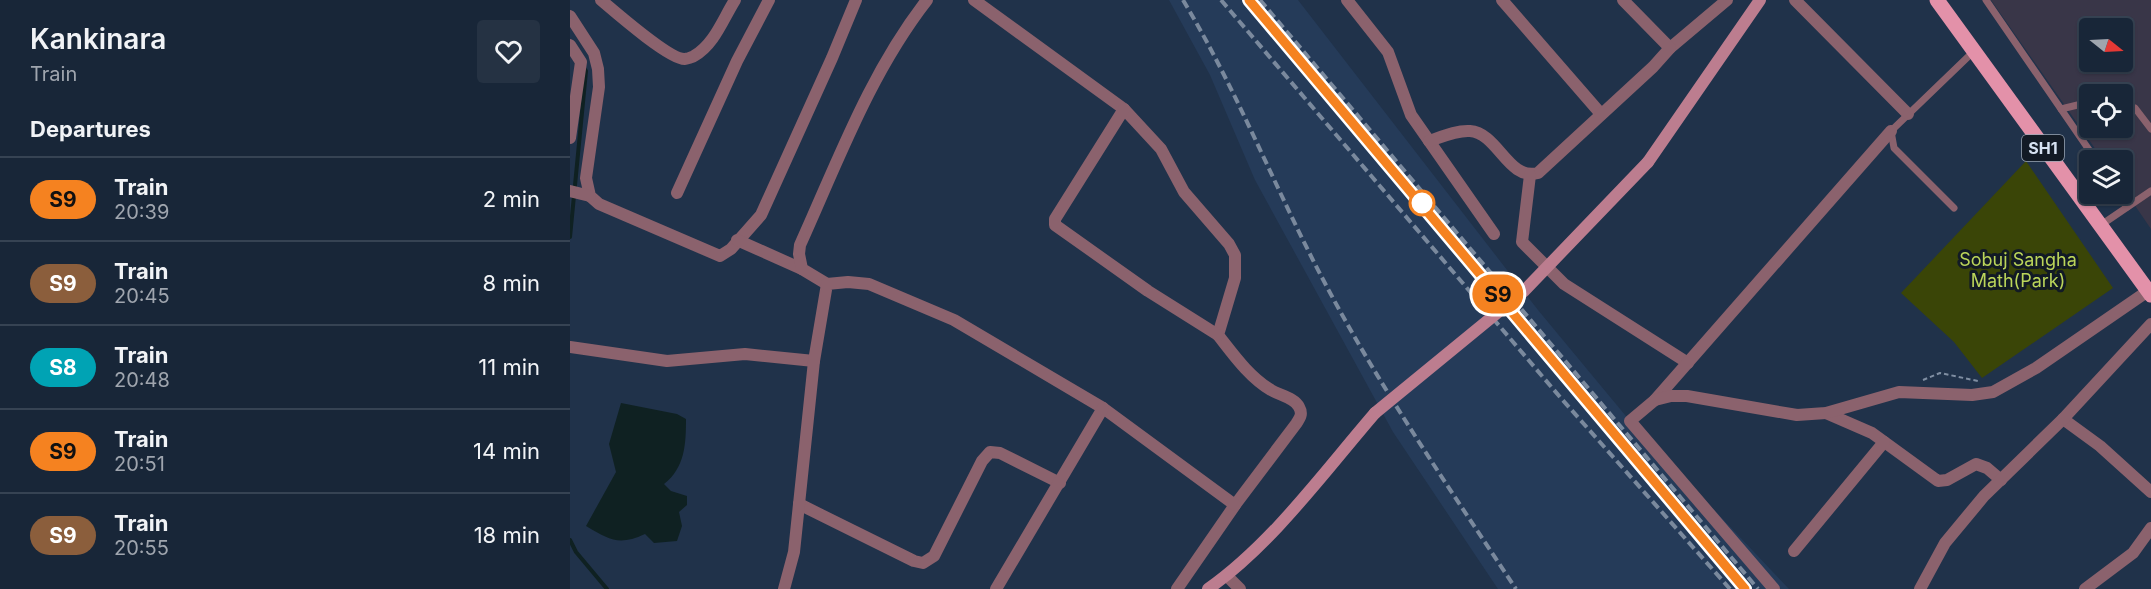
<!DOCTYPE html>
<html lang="en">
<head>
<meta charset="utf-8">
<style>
  body { margin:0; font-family:Inter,sans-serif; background:#253243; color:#f1f3f6; height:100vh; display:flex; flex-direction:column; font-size:22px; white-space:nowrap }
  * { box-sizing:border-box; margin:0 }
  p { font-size:20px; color:#9fa5ae }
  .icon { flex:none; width:33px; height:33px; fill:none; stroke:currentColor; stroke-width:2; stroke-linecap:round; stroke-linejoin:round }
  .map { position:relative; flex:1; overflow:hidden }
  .side { display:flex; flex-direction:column; background:#182638; width:570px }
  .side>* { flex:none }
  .badge { padding:0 12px; border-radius:20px; font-size:21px; line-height:39px }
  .needle { width:39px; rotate:108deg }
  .tools { position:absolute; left:1509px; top:18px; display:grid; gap:12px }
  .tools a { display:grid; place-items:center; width:54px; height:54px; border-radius:6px; background:#182638; box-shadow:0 2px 4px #0004,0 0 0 2px #364353; font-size:30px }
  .map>.badge { position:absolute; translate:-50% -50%; box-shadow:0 0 0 3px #fff }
  h2 { padding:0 30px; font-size:22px; line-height:54px }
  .round { display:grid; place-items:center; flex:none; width:63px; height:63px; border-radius:6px; background:#253243 }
  .summary { display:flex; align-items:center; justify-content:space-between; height:102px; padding:0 30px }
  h1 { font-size:28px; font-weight:600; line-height:45px }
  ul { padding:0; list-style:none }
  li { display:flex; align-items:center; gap:18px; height:84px; padding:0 30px; border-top:2px solid #364353 }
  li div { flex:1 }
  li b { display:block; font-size:22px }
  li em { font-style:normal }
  li .badge { min-width:66px; font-weight:700; text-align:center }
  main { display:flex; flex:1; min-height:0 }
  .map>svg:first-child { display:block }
</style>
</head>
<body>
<main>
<section class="side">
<div class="summary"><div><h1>Kankinara</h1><p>Train</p></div><a class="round"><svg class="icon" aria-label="heart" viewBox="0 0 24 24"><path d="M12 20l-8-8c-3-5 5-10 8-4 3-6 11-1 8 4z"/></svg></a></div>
<h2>Departures</h2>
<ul>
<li><span class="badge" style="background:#f58220;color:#111">S9</span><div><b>Train</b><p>20:39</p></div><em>2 min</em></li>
<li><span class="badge" style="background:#8b5e3c;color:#fff">S9</span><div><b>Train</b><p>20:45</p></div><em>8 min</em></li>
<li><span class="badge" style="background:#00a3b4;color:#fff">S8</span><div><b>Train</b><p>20:48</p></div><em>11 min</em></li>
<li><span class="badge" style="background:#f58220;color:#111">S9</span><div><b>Train</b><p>20:51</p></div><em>14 min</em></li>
<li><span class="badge" style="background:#8b5e3c;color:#fff">S9</span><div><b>Train</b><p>20:55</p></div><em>18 min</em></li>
</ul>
</section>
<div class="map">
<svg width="1581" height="589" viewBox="0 0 1581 589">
  <rect width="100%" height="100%" fill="#20324a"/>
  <polygon fill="#253b59" points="599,0 728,0 968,310 1060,421 1219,589 928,589 823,432 685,180 640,75"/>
  <path fill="#393648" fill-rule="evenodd" d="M1421 0H1581V229L1553 188 1552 160H1533ZM1520 28H1552V62H1520ZM1520 94H1552V128H1520Z"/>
  <polygon fill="#3a4507" points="1456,161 1543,288 1412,378 1384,342 1331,293"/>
  <path fill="#0f2122" d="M51 403 107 414 116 419C116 444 115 468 94 484L101 491 117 496V505L109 512 112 526 107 541 84 543 75 534C49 546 40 540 16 526L46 472 39 444Z"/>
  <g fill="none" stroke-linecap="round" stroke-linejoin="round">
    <g stroke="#0f2122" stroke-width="4">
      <polyline points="0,237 16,71 14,68"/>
      <polyline points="0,540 6,552 37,589"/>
    </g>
    <polyline stroke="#7f8ea2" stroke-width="2" stroke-dasharray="4.5 3" stroke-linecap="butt" points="1353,380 1370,373 1408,381"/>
    <g stroke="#8b626d" stroke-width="7">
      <polyline points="1416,0 1526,160"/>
      <polyline points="1552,103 1565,108 1581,129"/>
      <polyline points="1491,109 1520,102"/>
      <polyline points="1548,194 1557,207"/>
      <polyline points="1384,208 1324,148 1321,131 1403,52"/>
      <polyline points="1531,225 1581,191"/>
    </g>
    <g stroke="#8b626d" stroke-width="12">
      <path d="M31 0C44 11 100 60 115 59 116 59 123 57 124 56 144 45 153 19 165 0"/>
      <path d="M404 0 554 109 591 149 614 192 659 244 665 255V278L648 335C663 354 679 377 701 390 709 395 725 398 729 407 733 414 730 418 726 424L665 505 607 589"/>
      <polyline points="777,0 818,52 841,115 924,234"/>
      <polyline points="932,0 1031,114"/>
      <polyline points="1225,0 1338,114"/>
      <polyline points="0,16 24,53 28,69 29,87 16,178 20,196 29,204 150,256 161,249 191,215 262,58 286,0"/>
      <polyline points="0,45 11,62 0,138"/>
      <polyline points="1100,48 1157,0"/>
      <polyline points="554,109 485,219 485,225 578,291 648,335"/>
      <path d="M859 141C871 137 887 130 900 131 928 133 938 181 968 173L1083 67 1100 48 1053 0"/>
      <polyline points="960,175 952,242 994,284 1118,363"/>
      <polyline points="0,191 20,196"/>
      <polyline points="107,193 167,61 199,0"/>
      <polyline points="167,240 232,269"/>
      <path d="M257 284 232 269 229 254 230 245C268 161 300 73 357 0"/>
      <polyline points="0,347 97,361 175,354 244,361"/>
      <polyline points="1085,400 1321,131"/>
      <polyline points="1256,413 1302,433 1368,481 1377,480 1406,464 1417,468 1431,480"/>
      <polyline points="1493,419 1530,446 1581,492"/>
      <polyline points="229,504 344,561 353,563 364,556 412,461 420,452 430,453 490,483"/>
      <polyline points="1224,551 1314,442"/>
      <polyline points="657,576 670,589"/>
      <polyline points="214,589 224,552 244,361 257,284 278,282 299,284 384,320 533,408 665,505"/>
      <polyline points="426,589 533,408"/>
      <polyline points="1204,589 1060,421 1085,400 1101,396 1117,396 1227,415 1256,413 1329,392 1402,395 1423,392 1466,368 1578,291"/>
      <polyline points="1350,589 1375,543 1414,496 1493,419 1581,324"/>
      <polyline points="1515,589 1563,553 1581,528"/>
    </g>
    <g stroke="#bc7d8f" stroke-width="12">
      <polyline points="1078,162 1190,0"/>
      <path d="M638 589C702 544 754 472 805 413"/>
    </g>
    <polyline stroke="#e391a9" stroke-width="15" points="1367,0 1581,295"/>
    <g stroke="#7a899d" stroke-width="4" stroke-dasharray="9 4.5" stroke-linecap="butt">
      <path d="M613 0C664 85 700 176 745 264 803 378 876 483 946 589"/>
      <polyline points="651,0 990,397 1160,589"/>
      <polyline points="690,0 1188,589"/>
      <polyline points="994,373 1175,589"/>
    </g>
    <polyline stroke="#bc7d8f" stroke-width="12" points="805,413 954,291 1078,162"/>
  </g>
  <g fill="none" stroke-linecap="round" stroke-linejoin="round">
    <g stroke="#fff" stroke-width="14">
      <polyline id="line" points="679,0 1175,589"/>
    </g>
    <use href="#line" stroke="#f58220" stroke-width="9"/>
  </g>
  <circle fill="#fff" stroke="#f58220" stroke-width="3" cx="852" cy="203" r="12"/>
  <g text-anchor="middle" stroke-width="6" stroke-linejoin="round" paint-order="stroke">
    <rect fill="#121a25" stroke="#9ba6b4" stroke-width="1.5" x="1452" y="135" width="42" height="26" rx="4.5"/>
    <g font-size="16" font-weight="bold" fill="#d6e2f2">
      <text x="1473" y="154">SH1</text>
    </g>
    <g font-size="18" fill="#bbd55a" stroke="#121a25">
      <text x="1448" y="266">Sobuj Sangha<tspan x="1448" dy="21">Math(Park)</tspan></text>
    </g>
  </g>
</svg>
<div class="tools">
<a><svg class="needle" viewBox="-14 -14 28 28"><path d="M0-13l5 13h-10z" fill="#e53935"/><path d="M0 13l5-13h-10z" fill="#9fa5ae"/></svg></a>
<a><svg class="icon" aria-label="locate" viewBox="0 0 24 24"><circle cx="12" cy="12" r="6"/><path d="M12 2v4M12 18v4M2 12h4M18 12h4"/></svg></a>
<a><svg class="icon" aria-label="layers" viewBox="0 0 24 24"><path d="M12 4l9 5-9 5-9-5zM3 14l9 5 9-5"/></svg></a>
</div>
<b class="badge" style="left:928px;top:294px;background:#f58220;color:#111">S9</b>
</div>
</main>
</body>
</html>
